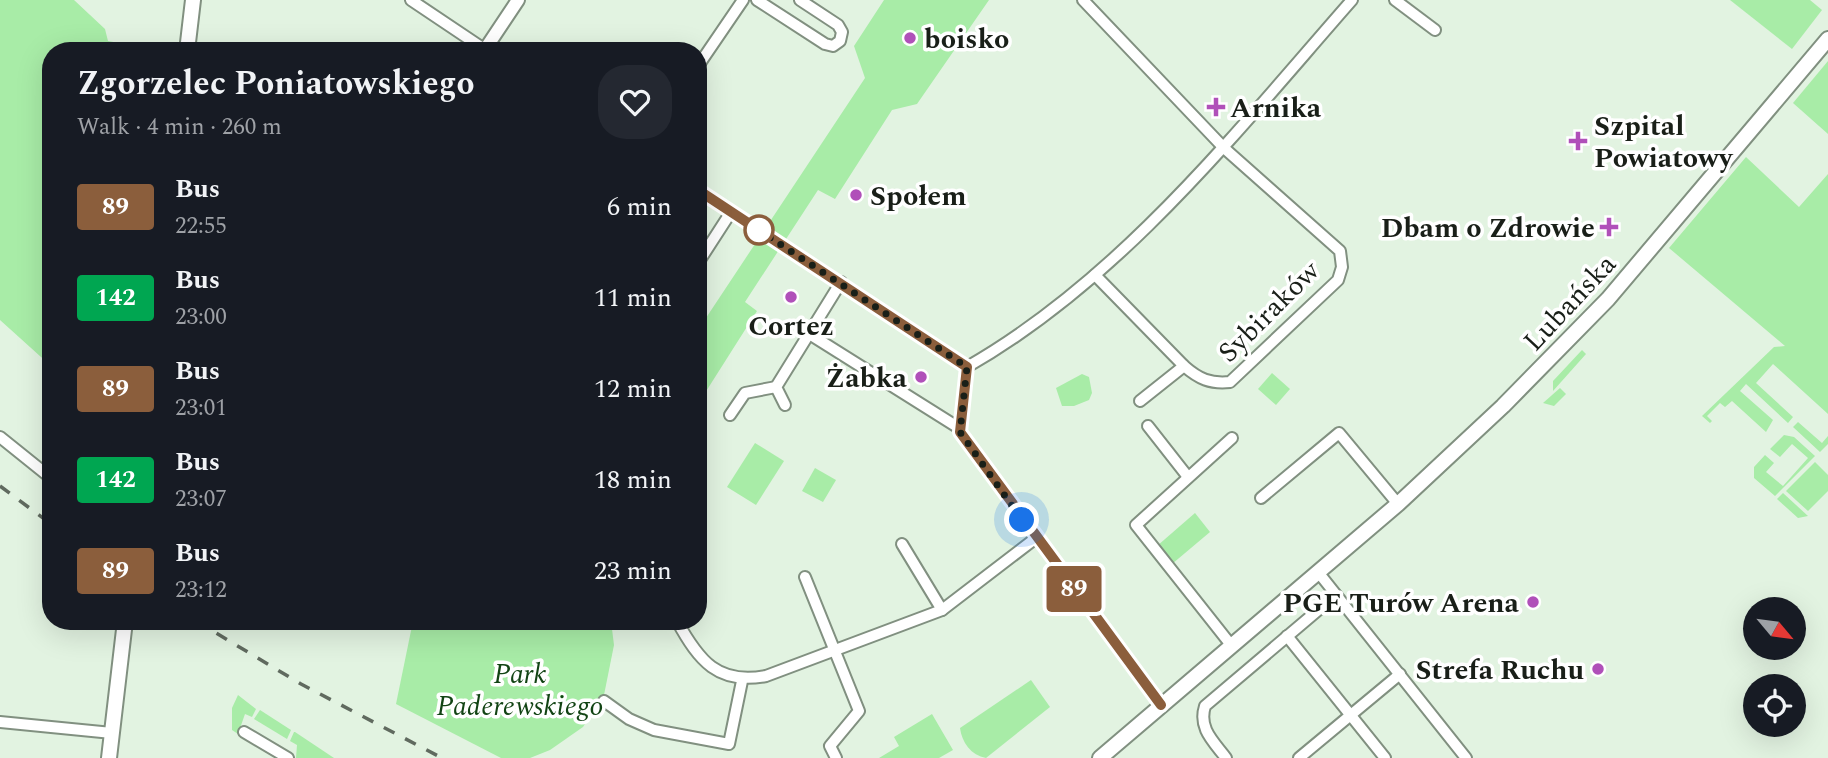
<!DOCTYPE html>
<html lang="en">
<head>
<meta charset="utf-8">
<style>
  body { margin:0; font-family:Spectral,serif; background:#242831; color:#f1f3f6; height:100vh; display:flex; flex-direction:column; font-size:26px; white-space:nowrap }
  * { box-sizing:border-box; margin:0 }
  p { font-size:23px; color:#9ea1a6 }
  .icon { flex:none; width:38px; height:38px; fill:none; stroke:currentColor; stroke-width:2; stroke-linecap:round; stroke-linejoin:round }
  .map { position:relative; flex:1; overflow:hidden }
  .side { position:absolute; left:42px; top:42px; width:665px; height:588px; display:flex; flex-direction:column; background:#171b24; border-radius:28px; box-shadow:0 7px 28px #0002 }
  .side>* { flex:none }
  .badge { padding:0 14px; border-radius:5px; font-size:24px; line-height:46px }
  .needle { width:46px; rotate:119deg }
  .buttons { position:absolute; left:1743px; top:597px; display:grid; gap:14px }
  .buttons a { display:grid; place-items:center; width:63px; height:63px; border-radius:50%; background:#171b24; box-shadow:0 7px 28px #0002; font-size:35px }
  .you { position:absolute; width:35px; height:35px; margin:-18px; border:5px solid #fff; border-radius:50%; background:#1a73e8; box-shadow:0 0 0 10px #1a73e833 }
  .map>.badge { position:absolute; translate:-50% -50%; box-shadow:0 0 0 4px #fff }
  .round { display:grid; place-items:center; flex:none; width:74px; height:74px; border-radius:28px; background:#242831 }
  .headline { display:flex; align-items:center; justify-content:space-between; height:119px; padding:0 35px }
  h1 { font-size:33px; font-weight:700; line-height:52px }
  ul { padding:0; list-style:none }
  li { display:flex; align-items:center; gap:21px; height:91px; padding:0 35px }
  li div { flex:1 }
  li b { display:block; font-size:26px }
  li em { font-style:normal }
  li .badge { min-width:77px; font-weight:700; text-align:center }
  .map>svg:first-child { display:block }
</style>
</head>
<body>
<div class="map">
<svg width="1828" height="758" viewBox="0 0 1828 758">
  <rect width="100%" height="100%" fill="#e2f3e1"/>
  <g fill="#a8eca7">
    <polygon points="0,0 74,0 105,29 108,41 163,51 51,51 51,366 0,320"/>
    <polygon points="884,0 989,0 917,104 892,110 835,199 818,190 745,302 757,311 698,404 698,330 865,78 854,46"/>
    <polygon points="1730,0 1810,0 1822,10 1792,49"/>
    <polygon points="1828,61 1828,134 1793,103"/>
    <polygon points="1746,157 1799,207 1828,174 1828,414 1773,364 1756,383 1793,417 1788,423 1746,384 1740,391 1773,420 1766,432 1732,401 1725,407 1720,403 1707,416 1712,421 1710,423 1702,416 1774,347 1785,346 1669,248"/>
    <polygon points="1582,350 1586,354 1553,391 1553,381"/>
    <polygon points="1272,373 1290,389 1276,405 1258,389"/>
    <polygon points="1082,374 1089,377 1092,393 1089,400 1074,406 1062,406 1056,388"/>
    <polygon points="1560,388 1566,394 1554,406 1543,403"/>
    <polygon points="1798,422 1822,443 1828,436 1828,444 1820,452 1793,427"/>
    <polygon points="1784,435 1794,437 1815,456 1775,496 1754,478 1754,467 1765,455 1774,463 1766,472 1783,486 1808,458 1792,444 1780,457 1770,449"/>
    <polygon points="755,443 784,461 756,505 727,487"/>
    <polygon points="1815,462 1828,475 1828,491 1808,511 1786,491"/>
    <polygon points="815,468 836,480 823,502 802,491"/>
    <polygon points="1783,493 1808,516 1798,518 1777,499"/>
    <polygon points="1195,513 1210,532 1172,564 1157,546"/>
    <polygon points="413,621 611,621 614,645 604,695 583,727 550,750 530,758 501,758 396,704"/>
    <path d="M1031 680 1050 707 986 758C971 755 962 743 960 728Z"/>
    <polygon points="238,695 256,709 252,717 245,714 238,734 232,730 232,708"/>
    <polygon points="260,710 291,730 287,739 254,719"/>
    <polygon points="932,714 953,750 939,758 879,758 899,746 894,737"/>
    <polygon points="294,732 295,732 334,758 296,758 297,745 290,741"/>
  </g>
  <g fill="none" stroke-linecap="round" stroke-linejoin="round">
    <g stroke="#819080" stroke-width="14">
      <g id="minor">
        <polyline points="411,0 487,51"/>
        <polyline points="757,0 825,44 833,46 840,41 842,32 838,25 800,0"/>
        <path d="M1083 0 1224 148 1340 251 1342 267 1338 280 1230 382C1210 384 1199 379 1184 366L1095 275"/>
        <polyline points="1395,0 1435,30"/>
        <polyline points="698,66 743,0"/>
        <polyline points="698,190 967,367 960,432 1161,705"/>
        <polyline points="698,263 731,212"/>
        <polyline points="811,335 959,428"/>
        <path d="M967 367C1121 279 1236 132 1352 0"/>
        <polyline points="1140,401 1184,366"/>
        <polyline points="785,405 776,387 841,282"/>
        <polyline points="730,415 745,393 776,387"/>
        <polyline points="1148,426 1188,477"/>
        <polyline points="0,437 51,478"/>
        <polyline points="1261,498 1339,433 1398,504"/>
        <polyline points="902,544 942,610"/>
        <polyline points="1318,572 1466,758"/>
        <polyline points="805,577 859,711 830,746 836,758"/>
        <path d="M677 621C699 661 718 685 766 676L942 610 1036 538"/>
        <polyline points="1287,636 1385,758"/>
        <polyline points="1231,645 1136,525 1232,438"/>
        <polyline points="604,701 629,719 654,730 729,744 742,681"/>
        <polyline points="0,722 112,733"/>
        <polyline points="244,732 288,758"/>
        <path d="M1226 758C1213 741 1198 728 1205 706L1336 595"/>
        <polyline points="1299,758 1400,674"/>
      </g>
    </g>
    <g stroke="#819080" stroke-width="16">
      <polyline id="tertiary" points="484,51 518,0"/>
    </g>
    <g stroke="#819080" stroke-width="18">
      <g id="secondary">
        <polyline points="187,51 193,0"/>
        <polyline points="109,758 125,621"/>
        <polyline points="1100,758 1398,504 1503,406 1608,299 1828,39"/>
      </g>
    </g>
    <use href="#minor" stroke="#fff" stroke-width="10"/>
    <use href="#tertiary" stroke="#fff" stroke-width="12"/>
    <use href="#secondary" stroke="#fff" stroke-width="14"/>
    <g stroke="#606a5f" stroke-width="3.5" stroke-dasharray="12 12" stroke-linecap="butt">
      <polyline points="0,486 51,524"/>
      <polyline points="196,621 301,684 442,758"/>
    </g>
  </g>
  <g fill="none" stroke-linecap="round" stroke-linejoin="round">
    <g stroke="#fff" stroke-width="16">
      <polyline id="line" points="698,190 967,367 960,432 1161,705"/>
    </g>
    <use href="#line" stroke="#8b5e3c" stroke-width="10"/>
    <polyline stroke="#191f18" stroke-width="7" stroke-dasharray="0 12.6" points="759,230 754,227 967,367 960,432 1022,520"/>
  </g>
  <g fill="#b050b9" stroke="#fff" stroke-width="2.5">
    <circle cx="910" cy="38" r="7"/>
    <path d="M1212.5 96.5h7v7h7v7h-7v7h-7v-7h-7v-7h7z"/>
    <path d="M1574.5 130.5h7v7h7v7h-7v7h-7v-7h-7v-7h7z"/>
    <circle cx="856" cy="195" r="7"/>
    <path d="M1605.5 216.5h7v7h7v7h-7v7h-7v-7h-7v-7h7z"/>
    <circle cx="791" cy="297" r="7"/>
    <circle cx="921" cy="377" r="7"/>
    <circle cx="1533" cy="602" r="7"/>
    <circle cx="1598" cy="669" r="7"/>
  </g>
  <circle fill="#fff" stroke="#8b5e3c" stroke-width="3.5" cx="759" cy="230" r="14"/>
  <g text-anchor="middle" stroke-width="7" stroke-linejoin="round" paint-order="stroke">
    <g font-size="28" font-weight="bold" fill="#191f18" stroke="#fff" text-anchor="start">
      <text x="924" y="48">boisko</text>
      <text x="1230" y="117">Arnika</text>
      <text x="1594" y="135">Szpital<tspan x="1594" dy="32">Powiatowy</tspan></text>
      <text x="870" y="205">Społem</text>
      <text x="1595" y="237" text-anchor="end">Dbam o Zdrowie</text>
      <text x="791" y="335" text-anchor="middle">Cortez</text>
      <text x="907" y="387" text-anchor="end">Żabka</text>
      <text x="1519" y="612" text-anchor="end">PGE Turów Arena</text>
      <text x="1584" y="679" text-anchor="end">Strefa Ruchu</text>
    </g>
    <g font-size="28" fill="#191f18" stroke="#fff">
      <text transform="translate(1569 302) rotate(-47)" y="10">Lubańska</text>
      <text transform="translate(1268 311) rotate(-45)" y="10">Sybiraków</text>
    </g>
    <g font-size="28" font-style="italic" fill="#124414" stroke="#fff">
      <text x="520" y="683">Park<tspan x="520" dy="32">Paderewskiego</tspan></text>
    </g>
  </g>
</svg>
<div class="buttons">
<a><svg class="needle" viewBox="-14 -14 28 28"><path d="M0-13l5 13h-10z" fill="#e53935"/><path d="M0 13l5-13h-10z" fill="#9ea1a6"/></svg></a>
<a><svg class="icon" aria-label="locate" viewBox="0 0 24 24"><circle cx="12" cy="12" r="6"/><path d="M12 2v4M12 18v4M2 12h4M18 12h4"/></svg></a>
</div>
<div class="you" style="left:1022px;top:520px"></div>
<b class="badge" style="left:1074px;top:589px;background:#8b5e3c;color:#fff">89</b>
<section class="side">
<div class="headline"><div><h1>Zgorzelec Poniatowskiego</h1><p>Walk · 4 min · 260 m</p></div><a class="round"><svg class="icon" aria-label="heart" viewBox="0 0 24 24"><path d="M12 20l-8-8c-3-5 5-10 8-4 3-6 11-1 8 4z"/></svg></a></div>
<ul>
<li><span class="badge" style="background:#8b5e3c;color:#fff">89</span><div><b>Bus</b><p>22:55</p></div><em>6 min</em></li>
<li><span class="badge" style="background:#00a651;color:#fff">142</span><div><b>Bus</b><p>23:00</p></div><em>11 min</em></li>
<li><span class="badge" style="background:#8b5e3c;color:#fff">89</span><div><b>Bus</b><p>23:01</p></div><em>12 min</em></li>
<li><span class="badge" style="background:#00a651;color:#fff">142</span><div><b>Bus</b><p>23:07</p></div><em>18 min</em></li>
<li><span class="badge" style="background:#8b5e3c;color:#fff">89</span><div><b>Bus</b><p>23:12</p></div><em>23 min</em></li>
</ul>
</section>
</div>
</body>
</html>
